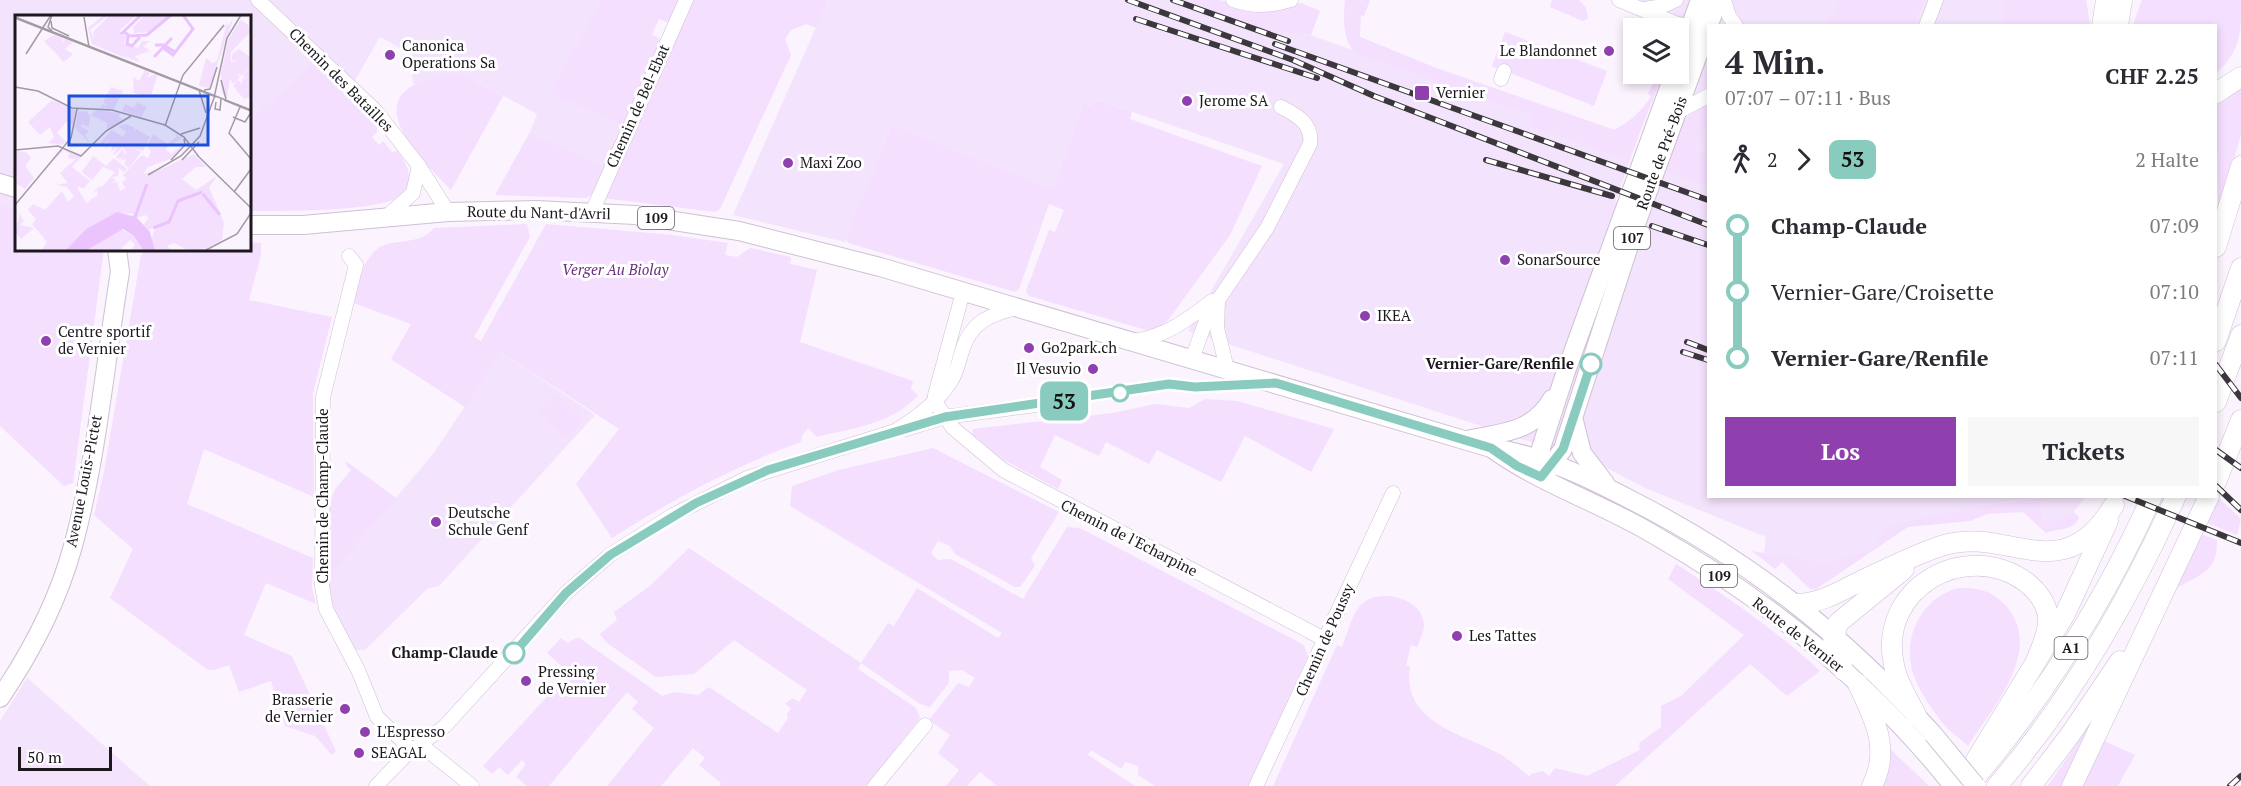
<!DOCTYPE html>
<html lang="de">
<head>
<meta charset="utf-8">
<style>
  body { margin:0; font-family:"PT Serif",serif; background:#f7f7f7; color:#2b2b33; height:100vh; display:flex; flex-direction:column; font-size:22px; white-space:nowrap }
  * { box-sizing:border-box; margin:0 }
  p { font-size:20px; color:#7c7c81 }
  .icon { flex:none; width:33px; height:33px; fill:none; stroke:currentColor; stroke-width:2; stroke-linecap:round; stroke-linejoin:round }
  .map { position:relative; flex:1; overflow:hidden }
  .drawer { position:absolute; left:1707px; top:24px; width:510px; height:474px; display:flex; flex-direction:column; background:#fff; border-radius:0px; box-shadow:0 3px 9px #0003 }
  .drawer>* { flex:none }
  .badge { padding:0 12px; border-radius:9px; font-size:21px; line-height:39px }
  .fabs { position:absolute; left:1623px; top:18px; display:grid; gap:12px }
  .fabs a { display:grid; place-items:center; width:66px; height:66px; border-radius:0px; background:#fff; box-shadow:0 3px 9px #0003; font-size:30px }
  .scale { position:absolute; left:18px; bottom:15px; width:94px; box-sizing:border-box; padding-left:6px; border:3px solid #1c181e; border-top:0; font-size:16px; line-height:21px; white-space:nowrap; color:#1c181e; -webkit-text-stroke:4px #fff; paint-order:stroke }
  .map>.badge { position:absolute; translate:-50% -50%; box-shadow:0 0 0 3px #fff }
  .legs { display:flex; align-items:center; gap:9px; height:66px; padding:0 18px; font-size:20px }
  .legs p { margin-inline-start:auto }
  .summary { display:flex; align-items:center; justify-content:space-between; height:102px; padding:0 18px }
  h1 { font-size:33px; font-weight:800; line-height:45px }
  .action { display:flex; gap:12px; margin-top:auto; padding:12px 18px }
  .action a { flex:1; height:69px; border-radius:0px; background:#8f3fae; color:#fff; font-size:24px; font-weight:800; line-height:69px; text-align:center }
  .action a+a { background:#f7f7f7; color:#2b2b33 }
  ul { padding:0 18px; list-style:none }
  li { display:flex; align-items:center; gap:21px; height:66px; font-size:22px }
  li i { display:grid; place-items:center; width:9px; height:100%; margin:0 8px; background:currentColor }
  li i::after { content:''; width:15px; height:15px; margin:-8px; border:4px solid; border-radius:50%; background:#fff }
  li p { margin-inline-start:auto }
  li:first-child i { background:linear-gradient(#0000 50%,currentColor 0) }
  li:last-child i { background:linear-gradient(currentColor 50%,#0000 0) }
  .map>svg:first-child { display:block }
</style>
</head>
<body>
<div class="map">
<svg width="2241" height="786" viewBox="0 0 2241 786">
  <rect width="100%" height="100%" fill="#fbf3fe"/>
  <g fill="#f4e3fc">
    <polygon points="0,0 601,0 549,93 618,124 623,124 605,167 530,132 537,114 461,73 414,84 406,51 380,37 347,94 314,63 249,120 249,16 16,16 16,209 0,204"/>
    <polygon points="828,0 1220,0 1304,36 1305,33 1355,51 1360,37 1436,68 1638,138 1615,202 1652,211 1708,44 1708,496 2086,497 2069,517 2053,522 2041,522 2040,498 1963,509 1886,526 1872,549 1828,563 1764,553 1766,537 1645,488 1599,464 1188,331 1284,164 1095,99 1093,106 1083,103 1053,189 892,125 845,242 733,215"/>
    <polygon points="1622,0 2086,0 2090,25 1708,26 1708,33"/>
    <polygon points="501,352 595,415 439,586 428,588 365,650 354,650 329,598 328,578 433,454"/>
    <polygon points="27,678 150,786 0,786 0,721"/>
  </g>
  <g fill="#f4dffe">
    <polygon points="601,0 680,0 669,23 659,19 652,34 661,40 623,124 618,124 549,93"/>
    <polygon points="690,0 828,0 816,28 806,24 791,30 785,39 791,55 720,209 715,212 603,198"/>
    <polygon points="1182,0 1220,0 1254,12 1301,3 1320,11 1311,35 1305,33 1303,36 1284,30 1281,36"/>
    <path d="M1345 0H1370L1364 16 1361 15 1360 37 1436 68 1614 130C1630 122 1641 111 1651 97L1648 93 1658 74H1663L1629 160 1529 125 1532 115 1355 53C1343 40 1343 19 1345 0Z"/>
    <polygon points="1552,0 1579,0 1586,8 1588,18 1583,21 1550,7"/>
    <polygon points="1840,0 1925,0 1913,25 1829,25"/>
    <polygon points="2004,0 2086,0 2090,25 2006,25 2004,13 1999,12"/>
    <path d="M2142 0H2241C2241 34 2241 50 2216 74V26L2133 25Z"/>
    <polygon points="1505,32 1607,71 1594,106 1492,66"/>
    <path d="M314 63 377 127V132L372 137 379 145 383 141 392 152 398 151C407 165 417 182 400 196 381 212 278 211 249 211V120Z"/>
    <path d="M461 73 503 96 451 190C430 167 368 112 412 86 425 78 446 76 461 73Z"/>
    <polygon points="2241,83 2241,134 2221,205 2218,205 2216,98"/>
    <polygon points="1094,99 1132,112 1130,119 1262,166 1230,235 1169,319 1158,328 1146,330 1029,296 1026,291 1049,230 1055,232 1064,210 1049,204 1019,289 1015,292 848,243 846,238 892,125 1053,189 1083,103 1092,106"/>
    <path d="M1708 105V128L1704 127 1695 151 1708 156V186L1666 171C1675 146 1679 111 1708 105Z"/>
    <polygon points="530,132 605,167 592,194 586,198 495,195"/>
    <polygon points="0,204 16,209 16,249 104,249 73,483 64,486 0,426"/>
    <path d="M527 224 530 237 474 337 481 341 546 224 673 235 728 243 725 255 737 257 750 248 791 257 790 264 817 270 800 342 913 381 911 389 918 395C893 424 852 428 817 437L808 428 802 436 801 442C734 466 673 499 612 538L576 484 619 429 501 352 465 407 391 359 411 324 353 303C358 285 361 264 375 251 389 236 418 248 434 228Z"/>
    <polygon points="249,242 261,243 261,255 249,300 332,317 313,393 314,497 204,449 187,504 313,558 312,588 316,604 266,583 244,635 292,656 336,751 332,755 315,736 285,726 271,681 239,692 229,665 214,670 208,670 110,598 133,549 94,515 104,472 141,255 146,249 249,249"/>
    <polygon points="555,393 584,419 566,439 537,412"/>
    <polygon points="1205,399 1237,401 1334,429 1311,472 1245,436 1221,482 1157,450 1149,464 1106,442 1099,456 1055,435 1040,467 1062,480 1058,489 1002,459 972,434 973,429 1113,413 1155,404 1189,408"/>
    <polygon points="933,448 1059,512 1031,558 1035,566 1020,587 1015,587 955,554 950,546 938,541 931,553 938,560 951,559 1023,599 1067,527 1080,528 1304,645 1308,656 1248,786 1155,786 1138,775 1138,766 1125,762 1122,769 1091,750 1088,755 1135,786 997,786 980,772 967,786 946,786 959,770 938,753 950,735 929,720 958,683 969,687 975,678 962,670 949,671 949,683 930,707 920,704 861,663 858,669 916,708 920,718 866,786 719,786 721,783 699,765 705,758 693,748 661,786 607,786 654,728 632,709 638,702 627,692 549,786 527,786 516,777 526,764 522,760 508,775 499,767 492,774 483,766 569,673 547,653 561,638 568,643 578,637 662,696 675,692 698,695 709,687 778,733 788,718 787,714 791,708 785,704 792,698 799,702 807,690 734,640 694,674 656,677 607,643 600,634 617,620 614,612 651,585 689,548 861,663 888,623 894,626 917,588 998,638 1002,633 790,506 792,486 839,470"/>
    <polygon points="347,462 396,498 328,578 330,501 336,488 351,470 345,464"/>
    <polygon points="2218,497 2241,519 2237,535 2207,523"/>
    <path d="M2040 498 2042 522 2061 520 2074 512 2079 517C2075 531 2058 528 2046 533L2023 512 1987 514 1970 521 1908 527 1816 589H1810L1782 562 1775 569 1752 551 1828 563 1872 549 1886 526 1963 509Z"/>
    <path d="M2201 534 2217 540C2218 571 2201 574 2177 588Z"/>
    <path d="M1676 564C1726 596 1776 630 1820 671L1787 696 1750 664 1615 786H1273L1337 645 1342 647C1347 635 1351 617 1359 607 1375 586 1422 597 1424 624 1424 632 1420 640 1417 647L1411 645 1406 665 1410 667C1401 723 1464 734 1500 754 1510 760 1520 769 1530 777L1531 774 1543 771 1549 776 1555 768 1587 776 1640 750 1639 743 1661 727V706L1681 696 1744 635 1668 579Z"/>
    <path d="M1958 588C1980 588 1992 590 2007 607 2044 651 1992 708 1968 746 1959 737 1949 732 1941 721 1931 708 1918 689 1913 673 1902 636 1922 598 1958 588Z"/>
    <polygon points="2098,713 2064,786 2047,786 2049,784"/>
    <polygon points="2102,740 2135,755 2118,786 2078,786"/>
    <polygon points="1890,749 1929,786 1882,786"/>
  </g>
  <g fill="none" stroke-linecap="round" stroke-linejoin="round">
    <g stroke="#cec1d3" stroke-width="15">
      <g id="minor">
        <polyline points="258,0 376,111 419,166 448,212"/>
        <path d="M1233 0C1254 7 1270 6 1291 0"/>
        <polyline points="1619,0 1675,23 1698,29"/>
        <polyline points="1724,0 1729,16 1736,26"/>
        <polyline points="1644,9 1663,6 1676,0"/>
        <polyline points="1926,26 1936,0"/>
        <polyline points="1501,79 1504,71"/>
        <polyline points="1676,113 1708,96"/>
        <polyline points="592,212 686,0"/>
        <polyline points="386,217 413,193 419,166"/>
        <polyline points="349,256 356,265 323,397 322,586 326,609 358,670 377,717 412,750"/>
        <polyline points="1218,300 1217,328 1227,369"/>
        <path d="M1134 341C1166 336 1187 320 1212 301"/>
        <path d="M1192 359 1208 315 1267 228 1310 144C1313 124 1297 115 1281 107"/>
        <polyline points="935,395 963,292"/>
        <polyline points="934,400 953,428 1003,470 1326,640"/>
        <polyline points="906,429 945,417 1081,399"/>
        <polyline points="421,745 472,786"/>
        <path d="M376 786 405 756 445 726 566 593 610 555 673 515 747 478 895 431C915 419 938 402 951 381 957 372 959 361 962 351 971 322 990 314 1017 308"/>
        <polyline points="875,786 925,725"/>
        <polyline points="1256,786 1393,493"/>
      </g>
    </g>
    <g stroke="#cec1d3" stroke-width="20">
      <g id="major">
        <polyline points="1678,60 1700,0"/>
        <polyline points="0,183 16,188"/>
        <path d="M249 225H303L448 212 536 210 635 215 739 231 880 267 1491 448C1543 455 1589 478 1635 502 1752 562 1845 636 1933 734"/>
        <polyline points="1574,421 1582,453 1605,483"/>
        <path d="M1471 439C1504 433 1534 431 1552 399"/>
        <path d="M1494 450C1542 484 1600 503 1651 533 1765 598 1872 683 1953 786"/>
        <polyline points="1540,469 1541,448 1565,374 1674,74"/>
        <polyline points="1547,471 1563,449 1636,224 1718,0"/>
        <path d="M0 698C32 651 58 601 73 546 97 458 105 363 120 272L117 249"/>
      </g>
    </g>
    <g stroke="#cec1d3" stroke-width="21">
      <g id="highway">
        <polyline points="2102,26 2106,0"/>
        <polyline points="2118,26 2122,0"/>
        <polyline points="2216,93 2241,77"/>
        <polyline points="2216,247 2241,166"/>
        <polyline points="2216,341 2241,268"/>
        <polyline points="2216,402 2241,335"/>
        <polyline points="2216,482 2241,420"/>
        <path d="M1797 604C1823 603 1842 590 1865 579 1889 568 1916 554 1941 546 2009 524 2061 593 2114 505"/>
        <polyline points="1843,670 1833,642 1838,623 1904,569"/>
        <path d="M1858 684C1874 718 1891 749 1872 786"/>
        <path d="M1916 715C1908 699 1897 683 1894 665 1877 589 1965 538 2026 582 2037 591 2046 602 2048 616 2049 632 2042 646 2036 661"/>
        <polyline points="1976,760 2065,614 2108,521"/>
        <path d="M1968 786C2043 699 2105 601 2152 496"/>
        <path d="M1997 786C2071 700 2129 600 2176 496"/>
        <polyline points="2031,786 2070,735 2120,661"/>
        <polyline points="2072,786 2209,496"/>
      </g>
    </g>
    <use href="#minor" stroke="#fff" stroke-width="14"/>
    <use href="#major" stroke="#fff" stroke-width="18"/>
    <use href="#highway" stroke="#fff" stroke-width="20"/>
    <g stroke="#3b373d" stroke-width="6">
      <g id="rail">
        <polyline points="1128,0 1293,60 1374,96 1708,225"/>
        <polyline points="1173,0 1288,41"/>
        <polyline points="1136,19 1317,78"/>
        <polyline points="1275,44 1708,200"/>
        <polyline points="1486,160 1612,196"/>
        <polyline points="1652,226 1708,245"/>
        <polyline points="1687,342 1708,350"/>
        <polyline points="1683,352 1708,360"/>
        <polyline points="2216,365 2241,398"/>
        <polyline points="2216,450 2241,468"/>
        <polyline points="2216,486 2241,510"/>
        <polyline points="2125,496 2241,543"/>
        <polyline points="2230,786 2241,776"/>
      </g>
    </g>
    <use href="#rail" stroke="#fff" stroke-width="4" stroke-dasharray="11" stroke-linecap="butt"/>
    <g stroke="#cec1d3" stroke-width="20" stroke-linecap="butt">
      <polyline id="major-bridge" points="1933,734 1976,786"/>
    </g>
    <use href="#major-bridge" stroke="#fff" stroke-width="18"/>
  </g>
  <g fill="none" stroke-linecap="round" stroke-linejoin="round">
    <g stroke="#fff" stroke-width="14">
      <polyline id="line-1" points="514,653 566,593 610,555 696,503 768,470 945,417 1169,384 1195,387 1276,383 1491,448 1517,466 1541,477 1563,449 1591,364"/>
    </g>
    <use href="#line-1" stroke="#89cbbe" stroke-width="9"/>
  </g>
  <g fill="#8f3fae" stroke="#fff" stroke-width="2">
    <circle cx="1609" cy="51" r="6"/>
    <circle cx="390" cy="55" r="6"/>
    <rect x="1414" y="85" width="16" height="16" rx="3"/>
    <circle cx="1187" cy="101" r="6"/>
    <circle cx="788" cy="163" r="6"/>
    <circle cx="1505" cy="260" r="6"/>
    <circle cx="1365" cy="316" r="6"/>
    <circle cx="46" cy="341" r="6"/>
    <circle cx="1029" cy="348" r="6"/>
    <circle cx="1093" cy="369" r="6"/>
    <circle cx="436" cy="522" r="6"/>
    <circle cx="1457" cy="636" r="6"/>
    <circle cx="526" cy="681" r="6"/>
    <circle cx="345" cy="709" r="6"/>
    <circle cx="365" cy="732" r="6"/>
    <circle cx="359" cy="753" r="6"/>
  </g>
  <g fill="#fff" stroke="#89cbbe" stroke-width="3">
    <circle cx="1591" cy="364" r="10"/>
    <circle cx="1120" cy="393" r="8"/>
    <circle cx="514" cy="653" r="10"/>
  </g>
  <g text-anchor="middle" stroke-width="6" stroke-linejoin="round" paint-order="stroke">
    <g fill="#fff" stroke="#605d62" stroke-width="1.5">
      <rect x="638" y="207" width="36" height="22" rx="4.5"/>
      <rect x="1614" y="227" width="36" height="22" rx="4.5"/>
      <rect x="1701" y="565" width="36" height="22" rx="4.5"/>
      <rect x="2054.5" y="637" width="33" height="22" rx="4.5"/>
    </g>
    <g font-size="14" font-weight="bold" fill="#1c181e">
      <text x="656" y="223">109</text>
      <text x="1632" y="243">107</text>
      <text x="1719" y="581">109</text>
      <text x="2071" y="653">A1</text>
    </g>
    <g font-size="15" fill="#1c181e" stroke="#fff" text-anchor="start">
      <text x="402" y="51">Canonica<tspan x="402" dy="17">Operations Sa</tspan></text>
      <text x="1597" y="56" text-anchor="end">Le Blandonnet</text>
      <text x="1436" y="98">Vernier</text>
      <text x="1199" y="106">Jerome SA</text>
      <text x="800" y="168">Maxi Zoo</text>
      <text x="1517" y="265">SonarSource</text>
      <text x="1377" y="321">IKEA</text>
      <text x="58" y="337">Centre sportif<tspan x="58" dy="17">de Vernier</tspan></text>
      <text x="1041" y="353">Go2park.ch</text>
      <text x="1081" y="374" text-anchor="end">Il Vesuvio</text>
      <text x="448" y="518">Deutsche<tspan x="448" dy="17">Schule Genf</tspan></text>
      <text x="1469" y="641">Les Tattes</text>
      <text x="538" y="677">Pressing<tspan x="538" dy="17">de Vernier</tspan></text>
      <text x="333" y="705" text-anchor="end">Brasserie<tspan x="333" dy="17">de Vernier</tspan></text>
      <text x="377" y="737">L'Espresso</text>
      <text x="371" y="758">SEAGAL</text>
    </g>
    <g font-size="15" fill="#1c181e" stroke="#fff">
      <text transform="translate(341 80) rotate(45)" y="5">Chemin des Batailles</text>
      <text transform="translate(638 106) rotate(-66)" y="5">Chemin de Bel-Ebat</text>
      <text transform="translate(1662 153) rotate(-70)" y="5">Route de Pré-Bois</text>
      <text transform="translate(539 213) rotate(1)" y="5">Route du Nant-d'Avril</text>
      <text transform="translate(84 481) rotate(-79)" y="5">Avenue Louis-Pictet</text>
      <text transform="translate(323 496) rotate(-90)" y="5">Chemin de Champ-Claude</text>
      <text transform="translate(1129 538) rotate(27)" y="5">Chemin de l'Echarpine</text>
      <text transform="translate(1798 635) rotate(38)" y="5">Route de Vernier</text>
      <text transform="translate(1325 640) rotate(-66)" y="5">Chemin de Poussy</text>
    </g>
    <g font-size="15" font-style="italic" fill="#6a2f81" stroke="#fff">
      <text x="615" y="275">Verger Au Biolay</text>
    </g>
    <g font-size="15" font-weight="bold" fill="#1c181e" stroke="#fff" text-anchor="end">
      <text x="1574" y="369">Vernier-Gare/Renfile</text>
      <text x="498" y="658">Champ-Claude</text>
    </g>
  </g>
  <g transform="translate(15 15)">
    <rect width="236" height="236" fill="#fbf3fe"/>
    <path d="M89 0H93L75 15 79 25 78 17 95 0H121L104 16 111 21 109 29 123 33 127 26H135L128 32 135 35 127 38 139 35 120 41 125 47 103 39 122 48 77 29 73 13ZM130 0H154L135 17 119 18 118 12ZM228 1 226 5 233 10 235 17 216 37V47H222L217 45V39L224 34 235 42V52L226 61 222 58 225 62 218 69 215 64 212 83 207 78 206 58 213 25ZM218 5 194 73 184 71 191 43 197 48 202 46 211 11 200 21 205 16 213 7 212 11ZM39 20 48 23 47 28 50 24 58 27 50 34 58 39 49 47 29 26ZM235 53V82L229 84 218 71 223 65 227 69V62L231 65 228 60ZM130 55 135 58 132 63 141 59 142 62 135 83 91 68 119 77 118 62 124 66ZM96 72 108 76 99 94 85 93 87 89 92 91 88 87ZM37 85 60 95 58 111 52 106 42 118 51 127 47 130 33 128 39 122 35 112 25 120 13 107ZM122 87 132 92 126 102 107 96 110 89 119 93ZM81 95 105 98 104 102 111 106 92 115V108L76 100ZM71 96 75 101 74 112 67 109 66 112 74 116 70 120 75 128 60 113 63 97ZM112 109 120 113 118 116 121 114 135 122 128 136 119 133 126 137 114 153 109 149 111 144 105 146 108 142 104 144 101 142 108 134 109 139 112 138 108 132 113 127 98 141 102 131 96 137 98 128 90 134 93 124 88 131 84 129 97 115 108 122 111 117 103 111ZM158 116 167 123 150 134 156 139 170 129 155 144 133 152 128 159 139 156 127 163 179 139 191 152H181L167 164 181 175 202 161 194 172 209 208 207 225 188 235H172L159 228 152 231 156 235H140L137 223 141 210 134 215 129 210 136 221 128 210 134 203 130 200 121 203 116 201 120 199 100 198 71 214 51 235H27L32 227 17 209 21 204 13 195 18 189 30 195 47 176 53 187 59 181 52 172 41 170 53 168 45 158 61 144 53 143 54 138 49 135 37 147 48 134 66 142 57 152 75 166 69 173 62 172 71 188 83 180 82 175 77 179 83 172 102 167 105 176 111 173 107 168 111 163 108 160 127 140 133 143 136 136 132 132 138 119 153 129 162 121ZM0 136 11 137 16 143 10 151 19 163 10 174 0 168 4 161 0 164ZM78 141 91 151 99 143 112 154 109 157 104 153 103 161 97 162 101 166 87 172 100 157 88 152 77 165 67 157ZM5 199 9 206 5 210 19 213 6 224 0 217ZM105 214 119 221 128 235H117L120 229 115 225 105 235H72Z" fill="#f4dffe"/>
    <path d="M102 197 121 202 135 217 140 235H128L119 221 108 214 72 235H51L71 214Z" fill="#ebc4fd"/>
    <path fill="none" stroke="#ebc4fd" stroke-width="3" d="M109 17 115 21 132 20 156 0M106 19 126 0M113 21 112 29 117 31 125 22M140 30H149L160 37M147 32 158 40 178 14 168 0M139 42 157 23M188 179 205 200M120 202 132 169M138 213 154 207 163 186 187 177"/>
    <path fill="none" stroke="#a29ba4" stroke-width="1.5" d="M37 0 33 12 38 17M0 2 236 95M69 2 74 32M0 3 201 82M36 6 37 13 54 21M11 39 36 0M206 65 211 84M0 72 23 76 57 93 97 95 150 110 169 122 184 142M184 75 191 98M189 75 195 74 202 52M209 85 236 96M201 87 200 94 205 95 206 84M225 92 214 118 236 144M218 102 230 107 235 99M150 111 168 60 209 10M166 119 185 113M0 135 43 131 66 141 91 116 116 101M182 140 236 193M156 145 170 130 169 124M167 145 184 127M133 160 166 141 185 121 199 83 212 23 226 0M219 177 236 154M0 190 56 123 62 94M191 235 222 219 236 198"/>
    <path fill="#1d4ed8" fill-opacity="0.15" stroke="#1d4ed8" stroke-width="3" d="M54 81H193V130H54Z"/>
    <rect width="236" height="236" fill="none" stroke="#1c181e" stroke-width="3"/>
  </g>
</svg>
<div class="fabs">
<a><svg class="icon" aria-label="layers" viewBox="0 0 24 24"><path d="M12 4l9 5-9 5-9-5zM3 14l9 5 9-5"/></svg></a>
</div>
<div class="scale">50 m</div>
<b class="badge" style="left:1064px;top:401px;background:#89cbbe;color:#111">53</b>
<section class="drawer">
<div class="summary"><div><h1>4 Min.</h1><p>07:07 – 07:11 · Bus</p></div><b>CHF 2.25</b></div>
<div class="legs"><svg class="icon" aria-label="walk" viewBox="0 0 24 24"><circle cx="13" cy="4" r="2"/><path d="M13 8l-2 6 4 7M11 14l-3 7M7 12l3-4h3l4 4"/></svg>2<svg class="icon" aria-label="forward" viewBox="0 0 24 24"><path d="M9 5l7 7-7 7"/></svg><b class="badge" style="background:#89cbbe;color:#111">53</b><p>2 Halte</p></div>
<ul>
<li><i style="color:#89cbbe"></i><b>Champ-Claude</b><p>07:09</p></li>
<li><i style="color:#89cbbe"></i><span>Vernier-Gare/Croisette</span><p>07:10</p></li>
<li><i style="color:#89cbbe"></i><b>Vernier-Gare/Renfile</b><p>07:11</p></li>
</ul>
<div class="action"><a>Los</a><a>Tickets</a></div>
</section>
</div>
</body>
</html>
